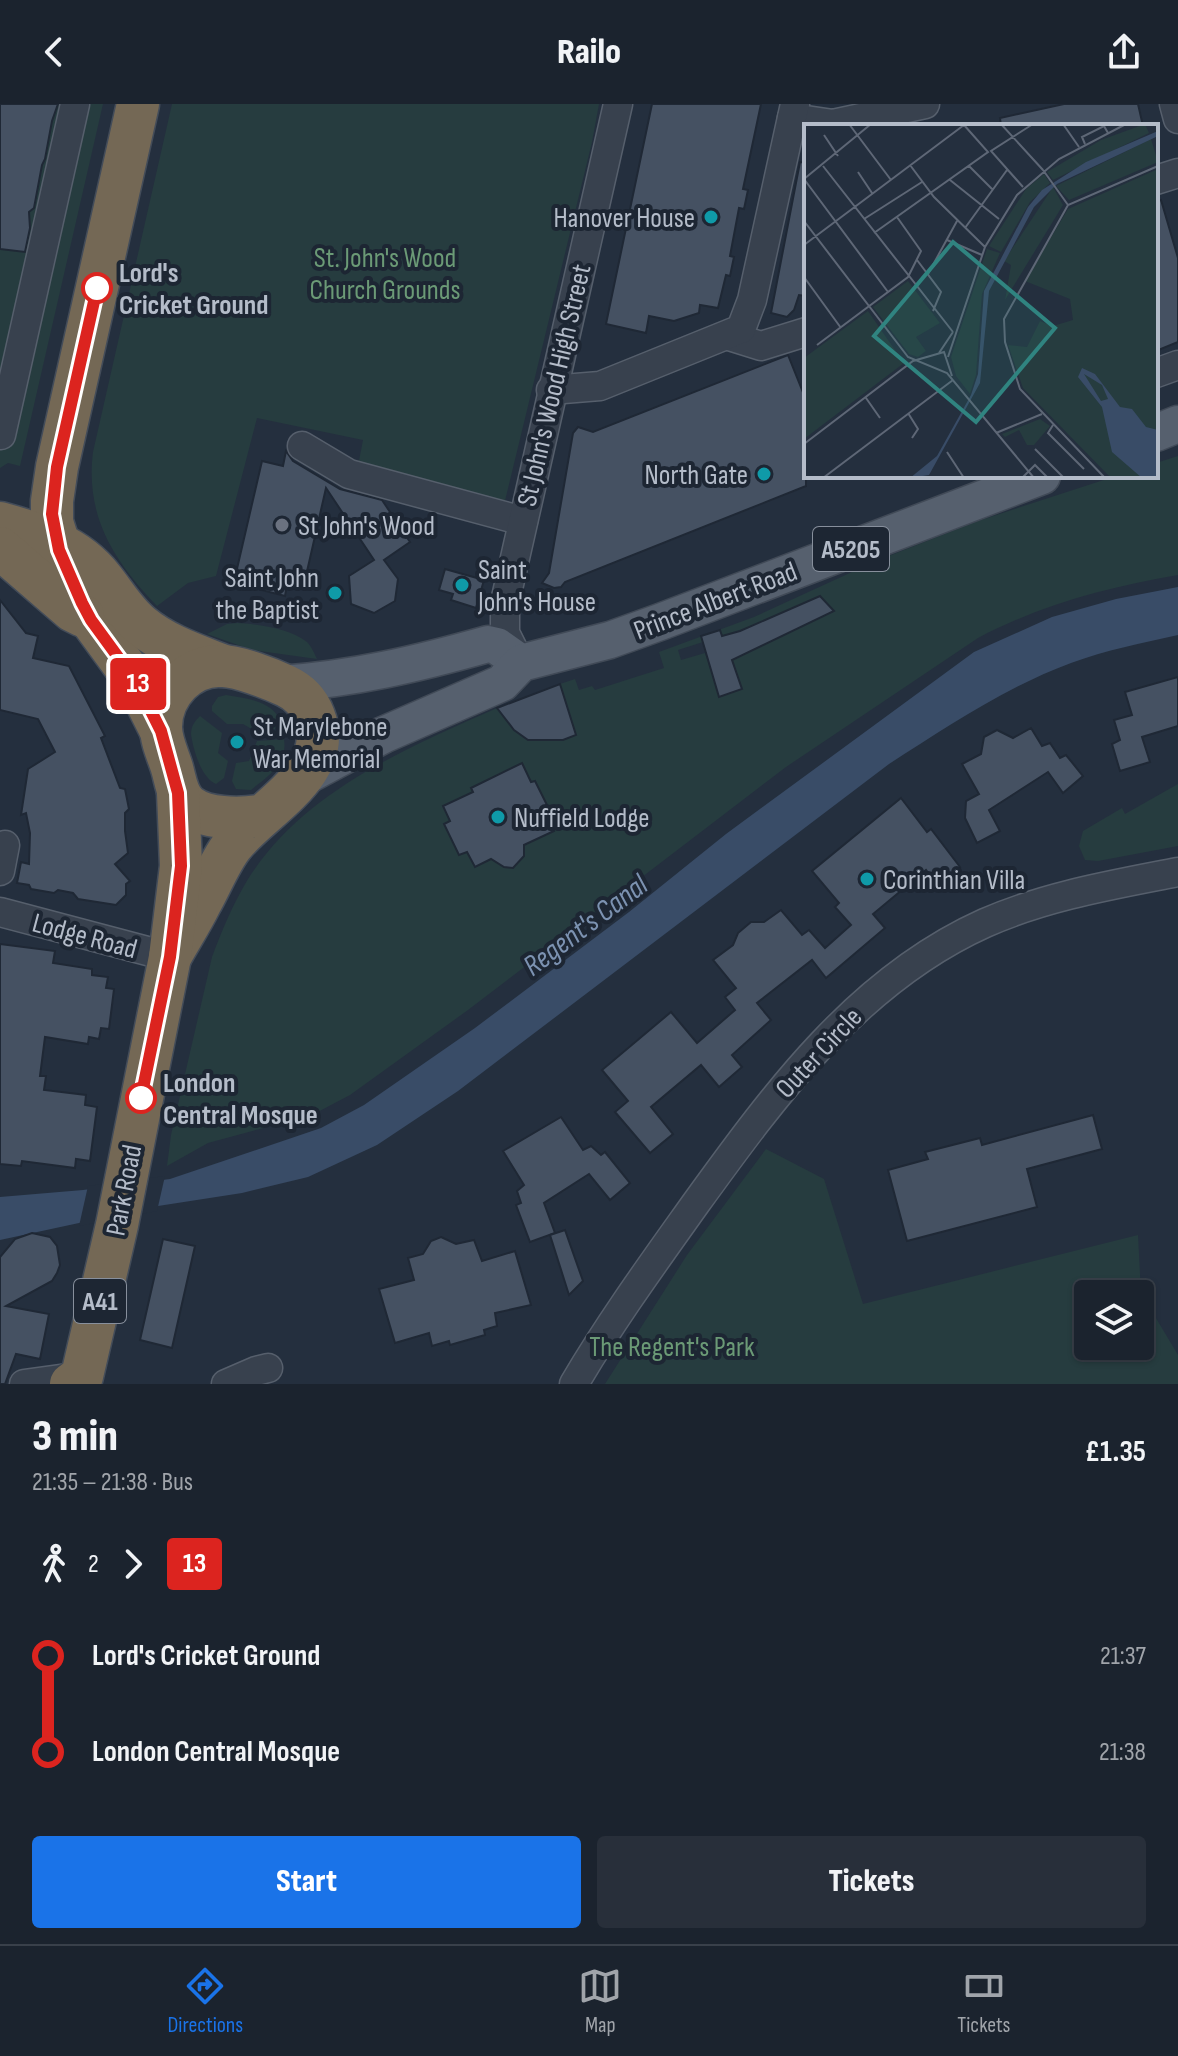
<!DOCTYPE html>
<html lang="en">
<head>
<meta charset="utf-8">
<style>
  body { margin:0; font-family:"Sofia Sans Condensed",sans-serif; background:#282f3a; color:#f1f3f6; height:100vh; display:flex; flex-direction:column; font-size:30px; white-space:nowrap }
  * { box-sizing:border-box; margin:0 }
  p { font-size:26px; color:#a0a4aa }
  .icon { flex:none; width:44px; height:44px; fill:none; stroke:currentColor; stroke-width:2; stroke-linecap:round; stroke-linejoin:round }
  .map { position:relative; height:1280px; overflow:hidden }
  .sheet { display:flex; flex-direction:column; background:#1b232e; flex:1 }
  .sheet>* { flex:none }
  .badge { padding:0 16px; border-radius:6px; font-size:28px; line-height:52px }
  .fabs { position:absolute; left:1074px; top:1176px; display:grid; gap:16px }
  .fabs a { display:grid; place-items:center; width:80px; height:80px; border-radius:8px; background:#1b232e; box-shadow:0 2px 6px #0004,0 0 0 2px #39404a; font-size:40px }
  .map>.badge { position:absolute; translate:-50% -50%; box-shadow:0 0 0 4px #fff }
  .legs { display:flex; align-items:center; gap:12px; height:88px; padding:0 32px; font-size:26px }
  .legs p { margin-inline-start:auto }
  .head { display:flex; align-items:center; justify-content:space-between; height:136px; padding:0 32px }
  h1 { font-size:44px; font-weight:800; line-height:60px }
  .action { display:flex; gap:16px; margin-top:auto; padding:16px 32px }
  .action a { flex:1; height:92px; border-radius:8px; background:#1a73e8; color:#fff; font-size:32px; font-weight:800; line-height:92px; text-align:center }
  .action a+a { background:#282f3a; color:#f1f3f6 }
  ul { padding:0 32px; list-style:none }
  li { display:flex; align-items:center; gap:28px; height:96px; font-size:30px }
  li i { display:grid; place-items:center; width:12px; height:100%; margin:0 10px; background:currentColor }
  li i::after { content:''; width:20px; height:20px; margin:-10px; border:6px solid; border-radius:50%; background:#1b232e }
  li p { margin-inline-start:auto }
  li:first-child i { background:linear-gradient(#0000 50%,currentColor 0) }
  li:last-child i { background:linear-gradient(currentColor 50%,#0000 0) }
  header { display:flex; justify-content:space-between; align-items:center; height:104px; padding:0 32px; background:#1b232e; font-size:36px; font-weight:800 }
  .dock { display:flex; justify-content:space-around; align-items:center; height:112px; border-top:2px solid #39404a; background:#1b232e; font-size:22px; color:#a0a4aa }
  .dock a { display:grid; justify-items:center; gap:4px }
  .dock .current { color:#1a73e8 }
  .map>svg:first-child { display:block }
</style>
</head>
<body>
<header><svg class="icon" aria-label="back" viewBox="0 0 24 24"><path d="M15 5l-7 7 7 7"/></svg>Railo<svg class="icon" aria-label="share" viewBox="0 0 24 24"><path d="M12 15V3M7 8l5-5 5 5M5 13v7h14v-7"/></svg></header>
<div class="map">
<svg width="1178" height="1280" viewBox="0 0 1178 1280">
  <rect width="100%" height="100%" fill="#242f3e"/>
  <g fill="#263c3f" fill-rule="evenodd">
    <polygon points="0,0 103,0 20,362 8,359 0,364"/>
    <path d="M172 0H599L592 38 503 405 357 367 363 336 257 314 216 472 188 479 157 502C114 457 85 413 93 348Z"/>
    <path d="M1178 352V471C1108 483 1040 501 978 534L786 663 468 906 350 991 312 1011 208 1039 167 1062 171 1031 212 853C222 826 233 800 248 775 304 687 405 645 497 604L514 626 522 632 564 636 576 631 560 580 575 575 579 586 592 582 595 586 664 564 659 548 754 513 876 457 978 417 1116 372H1156V359ZM820 492 834 507 750 523 751 522ZM748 524 729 544 742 585 719 592 705 549 681 556 678 546 703 538 702 532 719 526 722 532ZM522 659 531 678 535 677 549 706 545 709 554 727 522 742 524 752 514 763H505L497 753 475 763 467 748 459 751 444 720 450 717 444 702 473 688 471 683Z"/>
    <path d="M237 519C257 520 290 524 307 538 312 543 314 549 317 555L252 546 207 530 227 520Z"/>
    <path d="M226 591C249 595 275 597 282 621L276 622 275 625 255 627 243 620H227L212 607V602L218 593Z"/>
    <path d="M200 612 222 629 218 649 228 657 224 674 216 680C201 674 193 645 191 630 191 622 195 617 200 612Z"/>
    <path d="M284 635C288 660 268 672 251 686L236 685 232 677 236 659 249 657 257 637Z"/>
    <polygon points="1178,680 1178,742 1098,757 1085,756 1079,742 1083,727 1122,704 1125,710"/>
    <path d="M766 1045 824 1075 863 1200 1138 1131 1141 1189 1178 1251V1280H605L687 1151ZM1088 1190H1140V1242H1088Z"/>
  </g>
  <path fill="#394c67" d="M1178 483V531C1142 539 1106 546 1071 559 1006 583 947 623 889 660L458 987 377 1041 308 1073 242 1089 158 1102 0 1136V1093L83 1086 170 1075 321 1024 364 1001 475 924 629 808 726 730 974 548 1052 513 1116 495Z"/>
  <polygon fill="#242f3e" points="165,1072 157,1107 79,1122 88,1082"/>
  <g fill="#455162" stroke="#1f2835" stroke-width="2">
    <polygon points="0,0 58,0 52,17 45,55 42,61 34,104 29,108 30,124 25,148 0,145"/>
    <polygon points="652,0 761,0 743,85 748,86 744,105 739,104 730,152 734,153 730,172 726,171 718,204 700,201 699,209 674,217 649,212 646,229 606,220"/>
    <polygon points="1064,0 1138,0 1143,22 1001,22 1000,14"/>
    <polygon points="800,58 806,59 806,192 799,191 794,206 787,213 771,209"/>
    <polygon points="1161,96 1178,154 1178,238 1156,247 1156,97"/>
    <polygon points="788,251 806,296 806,382 565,478 561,483 554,484 542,479 549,469 573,329 578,323 593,328"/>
    <polygon points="286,347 293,357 340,385 382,396 410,438 384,456 398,475 395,497 374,509 351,500 349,472 374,456 326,384 303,485 287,481 285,492 250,483 253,473 236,469 262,357 283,362"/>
    <polygon points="445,465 484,476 476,504 451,496 453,490 439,486"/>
    <polygon points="820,492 834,507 732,556 742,585 719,593 701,532 720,526 722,532 740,527"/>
    <polygon points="0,496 26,529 38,532 33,554 69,562 105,632 101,634 120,684 125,685 129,705 125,709 125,727 128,749 115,760 130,777 126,780 126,791 116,801 78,795 73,789 58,786 54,789 31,785 29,781 17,779 21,758 29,760 30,729 26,709 21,711 28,665 55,648 38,615 0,606"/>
    <polygon points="1178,573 1178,622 1142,633 1150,658 1120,667 1112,640 1120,636 1114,616 1132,611 1125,588"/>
    <polygon points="560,580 576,631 563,636 528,636 514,626 497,604"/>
    <polygon points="1031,624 1042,642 1050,639 1060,654 1066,651 1083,672 1063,689 1048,668 989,706 1000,727 977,739 965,714 966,697 979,690 962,660 981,650 984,633 997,626 1013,634"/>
    <polygon points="522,659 531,678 535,677 550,707 545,709 554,727 524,741 524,752 513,764 504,763 491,755 475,763 467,748 459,751 444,720 450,717 443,702 473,688 471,684"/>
    <polygon points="901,694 927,728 931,725 960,763 938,782 926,766 873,810 885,824 826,874 812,856 757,899 771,916 732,951 742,963 719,983 701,961 651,1003 673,1030 650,1049 615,1008 628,997 602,966 671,908 697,939 735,906 725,893 736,884 713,856 733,841 738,829 751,818 764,818 781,806 802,831 809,826 825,844 851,821 835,803 839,799 812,767"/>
    <polygon points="0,840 55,847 53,859 92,865 92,871 108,873 106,884 114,885 109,925 101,924 99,935 89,933 88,940 45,933 40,972 46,972 44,986 86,991 85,1001 97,1003 90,1057 76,1055 75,1064 22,1057 21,1062 0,1060"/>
    <polygon points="1093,1011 1102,1045 1027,1065 1037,1103 907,1137 888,1066 928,1055 925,1048 980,1034 982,1041"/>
    <polygon points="561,1013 583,1046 591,1042 601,1051 605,1048 630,1079 610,1096 589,1070 544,1099 555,1129 530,1138 516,1101 521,1099 517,1087 524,1081 503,1047"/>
    <polygon points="565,1126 583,1177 569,1191 550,1131"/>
    <polygon points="32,1129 50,1133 57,1142 60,1161 57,1169 52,1177 6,1202 49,1210 40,1255 16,1250 5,1280 0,1280 0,1153 15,1135"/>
    <polygon points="441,1133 456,1140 474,1136 482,1157 515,1147 531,1201 495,1209 497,1222 484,1226 485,1231 450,1241 449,1237 432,1242 429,1229 395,1239 379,1185 414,1176 408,1154 423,1150 431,1137"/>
    <polygon points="163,1135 195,1142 172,1244 140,1236"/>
  </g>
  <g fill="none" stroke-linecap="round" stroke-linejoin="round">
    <g stroke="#565f6c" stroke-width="31">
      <g id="minor">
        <polyline points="1174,0 1178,15"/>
        <polyline points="792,14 833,20 925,0"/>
        <polyline points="1156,76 1178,69"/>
        <polyline points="729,232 761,242 806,228"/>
        <polyline points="1156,269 1178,261"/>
        <polyline points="551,286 600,282 741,225 752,196 795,0"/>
        <polyline points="1,331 75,0"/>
        <polyline points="302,342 349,370 523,417"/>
        <polyline points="520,559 505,529 505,498 618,0"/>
        <polyline points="0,767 5,741"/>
        <polyline points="0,808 170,853"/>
        <polyline points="24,1280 82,1272"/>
        <polyline points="226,1280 256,1267 268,1264"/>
        <path d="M574 1280C611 1217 654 1158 696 1099 775 990 858 876 985 819 1046 792 1112 781 1178 768"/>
      </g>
    </g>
    <g stroke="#414a57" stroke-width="39">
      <g id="major">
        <polyline points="1156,329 1178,320"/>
        <path d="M280 580C353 575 417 560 488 540L497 542 521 559"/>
        <polyline points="304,673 383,631 502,579 521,559 610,536 660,518 1042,372"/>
      </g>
    </g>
    <g stroke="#434c59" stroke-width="45">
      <g id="highway">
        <polyline points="138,0 57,363 52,397 52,418 67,466 91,516 137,579 161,627"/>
        <path d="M0 419C37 429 77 442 102 474 115 490 125 508 141 521 165 541 196 551 224 562"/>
        <polyline points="0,444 73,507 83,512"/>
        <path d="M170 853C180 835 191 818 200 800 211 781 219 759 232 742 262 704 336 669 314 612 309 599 299 588 286 582 271 575 238 562 222 562 189 560 161 590 161 623 161 637 168 651 172 664 176 678 177 693 189 702 206 715 238 715 259 712"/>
        <polyline points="71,1280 82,1272 88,1246 117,1121 170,853 181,762 178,689"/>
      </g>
    </g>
    <use href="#minor" stroke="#38414e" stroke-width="28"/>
    <use href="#major" stroke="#56606e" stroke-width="36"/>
    <use href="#highway" stroke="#746855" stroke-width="42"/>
  </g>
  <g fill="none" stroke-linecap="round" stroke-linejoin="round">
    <g stroke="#fff" stroke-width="18">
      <polyline id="line-1" points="97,184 57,363 52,410 59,446 82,499 91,516 137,579 161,627 178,689 181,762 170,853 141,994"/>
    </g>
    <use href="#line-1" stroke="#dc241f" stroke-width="12"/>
  </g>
  <g fill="#0f9aa8" stroke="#1d2633" stroke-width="3">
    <circle cx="711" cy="113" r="8"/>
    <circle cx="764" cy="370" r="8"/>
    <circle cx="462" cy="481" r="8"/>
    <circle cx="335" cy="489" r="8"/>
    <circle cx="237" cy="638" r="8"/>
    <circle cx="498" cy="713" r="8"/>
    <circle cx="867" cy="775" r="8"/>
  </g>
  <g fill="#fff" stroke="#dc241f" stroke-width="4">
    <circle cx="97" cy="184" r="14"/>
    <circle cx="141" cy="994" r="14"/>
  </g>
  <circle fill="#6b7280" stroke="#1d2633" stroke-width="3" cx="282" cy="421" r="8"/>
  <g text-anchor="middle" stroke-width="8" stroke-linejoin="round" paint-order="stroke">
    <g fill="#1d2633" stroke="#878f9c" stroke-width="2">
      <rect x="813" y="423" width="76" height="44" rx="6"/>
      <rect x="74" y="1175" width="52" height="44" rx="6"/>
    </g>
    <g font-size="26" font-weight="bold" fill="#b4bcc9">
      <text x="851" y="454">A5205</text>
      <text x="100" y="1206">A41</text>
    </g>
    <g font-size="28" fill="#b4bcc9" stroke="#1d2633" text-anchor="start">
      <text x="695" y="123" text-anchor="end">Hanover House</text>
      <text x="748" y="380" text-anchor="end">North Gate</text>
      <text x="298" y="431">St John's Wood</text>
      <text x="478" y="475">Saint<tspan x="478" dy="32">John's House</tspan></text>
      <text x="319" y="483" text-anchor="end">Saint John<tspan x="319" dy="32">the Baptist</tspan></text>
      <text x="253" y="632">St Marylebone<tspan x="253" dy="32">War Memorial</tspan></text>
      <text x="514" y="723">Nuffield Lodge</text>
      <text x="883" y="785">Corinthian Villa</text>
    </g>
    <g font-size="28" fill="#6b9a76" stroke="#1d2633">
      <text x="385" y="163">St. John's Wood<tspan x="385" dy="32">Church Grounds</tspan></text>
      <text x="672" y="1252">The Regent's Park</text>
    </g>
    <g font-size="28" font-weight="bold" fill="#b4bcc9" stroke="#1d2633" text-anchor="start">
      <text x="119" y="178">Lord's<tspan x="119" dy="32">Cricket Ground</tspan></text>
      <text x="163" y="988">London<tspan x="163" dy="32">Central Mosque</tspan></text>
    </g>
    <g font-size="28" fill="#b4bcc9" stroke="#1d2633">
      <text transform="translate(553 281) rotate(-77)" y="10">St John's Wood High Street</text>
      <text transform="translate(715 496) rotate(-21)" y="10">Prince Albert Road</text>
      <text transform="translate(85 831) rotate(15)" y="10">Lodge Road</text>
      <text transform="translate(818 948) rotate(-47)" y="10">Outer Circle</text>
      <text transform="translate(123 1086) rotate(-79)" y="10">Park Road</text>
    </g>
    <g font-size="30" font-style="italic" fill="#7c92b1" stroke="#1d2633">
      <text transform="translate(585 821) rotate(-37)" y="10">Regent's Canal</text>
    </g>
  </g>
  <g transform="translate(804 20)">
    <rect width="354" height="354" fill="#242f3e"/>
    <path d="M341 0 345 9 249 56 243 48 297 16ZM347 15 354 38 265 76 252 62ZM354 45V354H307L219 264 204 221 223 223 236 197 249 202 269 196 266 175 221 157 264 85ZM240 50 246 59 226 78 197 128 185 122 222 65ZM249 63 259 81 201 176 207 141 200 137ZM183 125 196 129 178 170 172 251 166 270 152 252 147 233ZM104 157 136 199 112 213 122 227 114 233 105 230 69 183ZM64 187 100 239 0 315V234ZM236 295 246 302 230 321H223L215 306 201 313 198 310Z" fill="#263c3f"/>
    <path d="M354 7V12L253 60 230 83 185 167 176 259 125 351 106 354 133 332 167 271 174 250 180 167 224 83 238 66 282 38ZM278 244 291 250 316 283 328 285 342 303 354 306V354H338L308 328 298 283 274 253ZM280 250 298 261 304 275 297 277Z" fill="#394c67" fill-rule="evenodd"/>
    <path fill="none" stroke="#5e6776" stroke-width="2" d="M45 0 87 56M197 0 239 46M259 0 275 23M20 11 34 32M281 20 278 13 300 2 304 9M106 41 130 73 181 123M19 42 149 208M165 42 188 65M239 46 264 81M54 48 68 69M0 55 84 168M0 55 67 0M146 56 195 95M219 63 187 27 229 0M60 95 118 58M0 97 104 233 143 249 230 354M161 104 203 46M70 109 184 28 160 1M143 116 178 131M0 121 160 1M113 136 137 168 129 187M124 150 153 97M0 153 37 204M13 221 104 153 117 127 93 93M135 229 149 208M144 233 181 123 213 71 255 35 322 0M62 274 76 294M104 289 114 305 108 314M249 301 244 309 280 345M192 309 238 290M0 320 109 237 140 228 148 252M231 325 260 354M143 328 160 354M19 354 149 256M218 354 231 341 244 354M301 354 216 265 201 218 200 195 264 81 354 42"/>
    <path fill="#308480" fill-opacity="0.15" stroke="#308480" stroke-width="4" d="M149 118 251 204 172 298 70 212Z"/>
    <rect width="354" height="354" fill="none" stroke="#b4bcc9" stroke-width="4"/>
  </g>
</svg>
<div class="fabs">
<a><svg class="icon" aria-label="layers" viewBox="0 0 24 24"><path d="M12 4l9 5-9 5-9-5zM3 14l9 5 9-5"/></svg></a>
</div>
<b class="badge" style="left:138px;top:580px;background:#dc241f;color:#fff">13</b>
</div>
<section class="sheet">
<div class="head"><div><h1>3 min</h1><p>21:35 – 21:38 · Bus</p></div><b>£1.35</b></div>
<div class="legs"><svg class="icon" aria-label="walk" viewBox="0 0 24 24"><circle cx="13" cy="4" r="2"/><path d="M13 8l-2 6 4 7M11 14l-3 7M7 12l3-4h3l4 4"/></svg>2<svg class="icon" aria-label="forward" viewBox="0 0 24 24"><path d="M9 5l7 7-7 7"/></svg><b class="badge" style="background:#dc241f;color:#fff">13</b></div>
<ul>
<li><i style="color:#dc241f"></i><b>Lord's Cricket Ground</b><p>21:37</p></li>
<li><i style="color:#dc241f"></i><b>London Central Mosque</b><p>21:38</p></li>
</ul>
<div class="action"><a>Start</a><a>Tickets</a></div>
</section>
<nav class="dock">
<a class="current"><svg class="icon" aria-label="directions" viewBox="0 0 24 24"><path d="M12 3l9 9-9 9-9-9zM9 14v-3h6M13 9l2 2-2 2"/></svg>Directions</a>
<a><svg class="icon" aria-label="map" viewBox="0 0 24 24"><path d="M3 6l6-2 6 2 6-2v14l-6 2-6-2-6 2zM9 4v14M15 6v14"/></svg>Map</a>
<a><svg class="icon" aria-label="tickets" viewBox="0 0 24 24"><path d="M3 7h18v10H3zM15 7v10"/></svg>Tickets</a>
</nav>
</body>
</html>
